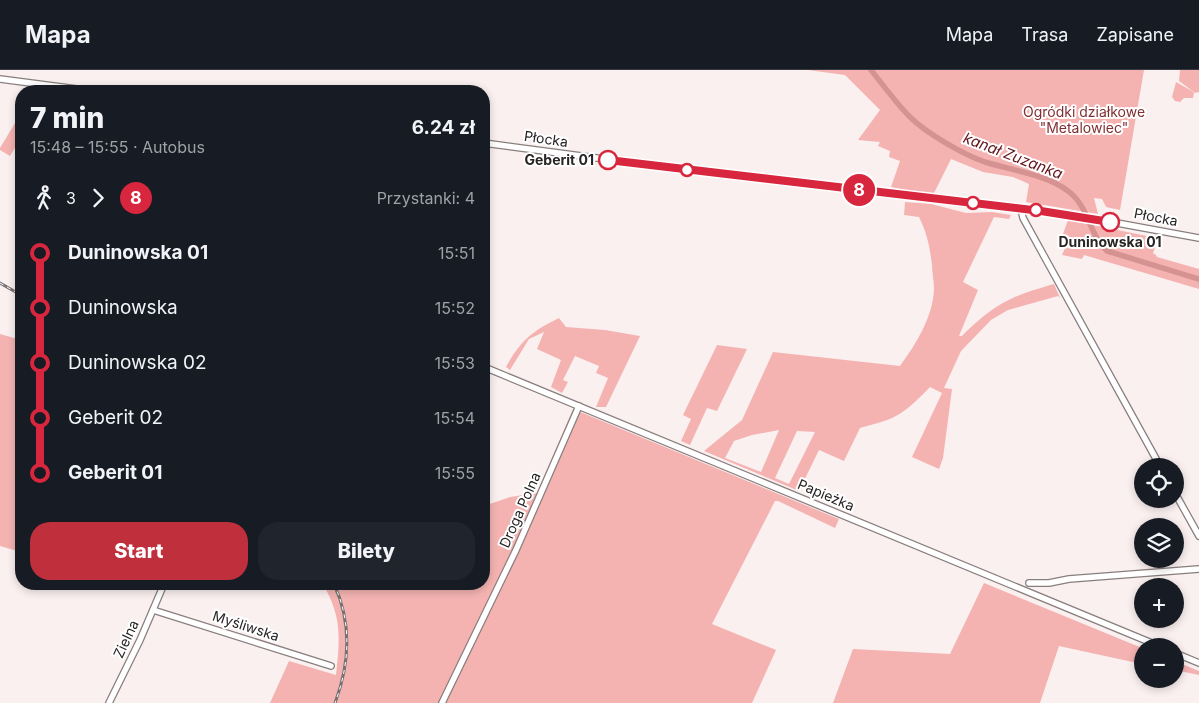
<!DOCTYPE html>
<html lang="pl">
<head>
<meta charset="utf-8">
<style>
  body { margin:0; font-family:Inter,sans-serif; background:#20242c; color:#f1f3f6; height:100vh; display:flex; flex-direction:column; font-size:19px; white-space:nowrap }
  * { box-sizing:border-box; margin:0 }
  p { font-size:16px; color:#9ea1a6 }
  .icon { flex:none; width:28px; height:28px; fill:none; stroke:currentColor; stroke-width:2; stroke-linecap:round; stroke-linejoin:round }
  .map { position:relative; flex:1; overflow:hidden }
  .details { position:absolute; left:15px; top:15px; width:475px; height:505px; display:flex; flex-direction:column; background:#171b24; border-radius:20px; box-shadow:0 2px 8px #0003 }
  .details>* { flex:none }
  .badge { padding:0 10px; border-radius:16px; font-size:18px; line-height:32px }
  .buttons { position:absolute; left:1134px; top:388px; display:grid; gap:10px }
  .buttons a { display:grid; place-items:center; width:50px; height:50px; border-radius:50%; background:#171b24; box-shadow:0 2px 8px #0003; font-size:25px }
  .map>.badge { position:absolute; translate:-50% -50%; box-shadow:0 0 0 2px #fff }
  .legs { display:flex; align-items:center; gap:8px; height:55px; padding:0 15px; font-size:16px }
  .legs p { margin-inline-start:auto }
  .overview { display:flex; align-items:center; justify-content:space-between; height:85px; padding:0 15px }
  h1 { font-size:28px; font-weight:800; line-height:38px }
  .action { display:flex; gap:10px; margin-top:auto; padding:10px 15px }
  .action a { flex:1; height:58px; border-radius:20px; background:#bf2f3c; color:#fff; font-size:20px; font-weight:800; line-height:58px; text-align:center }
  .action a+a { background:#20242c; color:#f1f3f6 }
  ul { padding:0 15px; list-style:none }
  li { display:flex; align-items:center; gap:18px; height:55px; font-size:19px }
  li i { display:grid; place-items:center; width:8px; height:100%; margin:0 6px; background:currentColor }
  li i::after { content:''; width:12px; height:12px; margin:-6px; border:4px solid; border-radius:50%; background:#171b24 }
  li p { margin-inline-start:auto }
  li:first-child i { background:linear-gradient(#0000 50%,currentColor 0) }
  li:last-child i { background:linear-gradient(currentColor 50%,#0000 0) }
  header { display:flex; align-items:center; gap:30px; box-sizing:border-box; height:70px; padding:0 25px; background:#171b24; border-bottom:1px solid #363941 }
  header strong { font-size:24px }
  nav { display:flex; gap:28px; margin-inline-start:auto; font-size:18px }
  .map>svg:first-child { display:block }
</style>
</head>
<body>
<header>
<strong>Mapa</strong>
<nav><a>Mapa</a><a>Trasa</a><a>Zapisane</a></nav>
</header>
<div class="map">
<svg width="1199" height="633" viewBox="0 0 1199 633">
  <rect width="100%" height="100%" fill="#fbf0f0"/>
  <g fill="#f4b3b1" fill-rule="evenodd">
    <polygon points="808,0 1144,0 1120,140 1106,137 1102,129 1094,128 1098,144 1026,132 1029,114 1013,107 983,102 951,89 934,123 915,122 891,117 900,91 889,87 890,81 878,76 880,72 858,70 880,40 845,5"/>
    <polygon points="1180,0 1199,0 1199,22 1195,23 1179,11"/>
    <polygon points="1176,12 1192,21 1194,23 1193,28 1184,28 1180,32 1175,31 1172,27"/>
    <polygon points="21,43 21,68 10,86 0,80 0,78"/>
    <path d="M905 132 931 134 966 143 992 142 1011 145 1009 149 994 147 963 212 978 220 959 266H962C994 234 1011 226 1054 214L1060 228 1058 226 1008 240 991 250 961 281 944 318 952 319 943 388 939 399 912 387 942 323 930 317C921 326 912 336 901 343 889 351 874 354 860 358L844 391 819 380 799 421 704 381 742 350 773 282 900 296C916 274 933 247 934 219 934 211 932 203 932 195 930 178 927 163 919 147L904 145ZM779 360 761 402 725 388 734 371 752 365ZM797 361 815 362 789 414 775 408Z"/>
    <polygon points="1068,150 1152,167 1153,165 1162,167 1161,172 1157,172 1153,183 1156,185 1157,187 1199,199 1199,219 1084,185 1082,189 1062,185 1070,167 1063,164"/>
    <path d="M559 248 566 257 605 260 640 266 606 337H596L608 308 596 303 599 296 575 286 563 310 568 312 562 323 551 317 561 290 537 279 544 262 529 269 510 300 506 297C521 270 531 262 559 248Z"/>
    <polygon points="0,264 21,270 21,482 0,476"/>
    <polygon points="717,275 747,279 717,341 707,338 690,375 681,371 691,349 683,345"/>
    <path d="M573 339 839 449 835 458 778 431H775L712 554 776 580 752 633H270L289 591 336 605C340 568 342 547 323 514H484V436L510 427 537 423Z"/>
    <polygon points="984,513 1142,578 1142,594 1059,576 1040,633 833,633 853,579 950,584"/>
    <polygon points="1175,591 1199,601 1199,605 1175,600"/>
  </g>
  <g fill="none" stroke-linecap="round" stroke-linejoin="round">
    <path stroke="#d59290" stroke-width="5.5" d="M871 0C884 16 896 33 910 47 926 63 964 85 985 92 1011 100 1047 105 1068 121 1089 136 1089 165 1107 181L1199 209"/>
    <g stroke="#887e7e" stroke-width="8">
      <g id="minor">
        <polyline points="0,9 92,21"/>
        <polyline points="484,73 687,100 1068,144 1199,168"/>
        <polyline points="1021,139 1023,148 1160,396"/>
        <polyline points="484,297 1159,576"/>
        <polyline points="1175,423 1199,466"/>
        <polyline points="1029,513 1049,513 1069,509 1199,499"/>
        <polyline points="153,540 331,596"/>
        <polyline points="1175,583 1199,593"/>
        <polyline points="109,633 140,570 164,514"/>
        <polyline points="442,633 516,480 579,336"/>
      </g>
    </g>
    <use href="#minor" stroke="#fff" stroke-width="5.5"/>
    <g stroke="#777171" stroke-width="3">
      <g id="rail">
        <polyline points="0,213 21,225"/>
        <path d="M334 514C352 553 350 593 335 633"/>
      </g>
    </g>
    <use href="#rail" stroke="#fff" stroke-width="1" stroke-dasharray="4" stroke-linecap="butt"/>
  </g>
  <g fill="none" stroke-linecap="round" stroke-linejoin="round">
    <g stroke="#fff" stroke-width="11">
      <polyline id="line-1" points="608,90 1041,141 1110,152"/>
    </g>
    <use href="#line-1" stroke="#d7263d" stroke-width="8"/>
  </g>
  <g fill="#fff" stroke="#d7263d" stroke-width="2.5">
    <circle cx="608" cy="90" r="9"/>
    <circle cx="687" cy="100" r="6"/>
    <circle cx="973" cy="133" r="6"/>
    <circle cx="1036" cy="140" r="6"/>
    <circle cx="1110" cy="152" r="9"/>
  </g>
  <g text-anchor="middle" stroke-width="4" stroke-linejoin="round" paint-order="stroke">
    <g font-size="14" fill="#803033" stroke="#fff">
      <text x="1084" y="47">Ogródki działkowe<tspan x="1084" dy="16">"Metalowiec"</tspan></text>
    </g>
    <g font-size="14" fill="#282424" stroke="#fff">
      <text transform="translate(546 69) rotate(8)" y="5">Płocka</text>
      <text transform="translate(1156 147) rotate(11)" y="5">Płocka</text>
      <text transform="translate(826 425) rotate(23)" y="5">Papieżka</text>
      <text transform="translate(520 440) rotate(-66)" y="5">Droga Polna</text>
      <text transform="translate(246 556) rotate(18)" y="5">Myśliwska</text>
      <text transform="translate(126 569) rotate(-65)" y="5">Zielna</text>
    </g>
    <g font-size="14" font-weight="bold" fill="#282424" stroke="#fff" text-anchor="end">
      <text x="594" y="95">Geberit 01</text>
      <text x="1110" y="177" text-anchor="middle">Duninowska 01</text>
    </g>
    <g font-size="15" font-style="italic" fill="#64151c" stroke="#fff">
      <text transform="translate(1013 86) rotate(21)" y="5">kanał Zuzanka</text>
    </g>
  </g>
</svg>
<div class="buttons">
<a><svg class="icon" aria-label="locate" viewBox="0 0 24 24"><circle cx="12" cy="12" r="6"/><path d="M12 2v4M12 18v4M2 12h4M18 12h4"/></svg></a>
<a><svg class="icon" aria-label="layers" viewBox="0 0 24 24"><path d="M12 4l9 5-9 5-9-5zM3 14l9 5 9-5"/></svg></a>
<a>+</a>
<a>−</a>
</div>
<b class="badge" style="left:859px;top:120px;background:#d7263d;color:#fff">8</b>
<section class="details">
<div class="overview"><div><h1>7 min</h1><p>15:48 – 15:55 · Autobus</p></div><b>6.24 zł</b></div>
<div class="legs"><svg class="icon" aria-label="walk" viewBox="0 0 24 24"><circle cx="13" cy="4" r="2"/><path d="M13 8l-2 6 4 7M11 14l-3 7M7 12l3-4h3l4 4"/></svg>3<svg class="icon" aria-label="forward" viewBox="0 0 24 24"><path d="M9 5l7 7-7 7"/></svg><b class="badge" style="background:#d7263d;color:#fff">8</b><p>Przystanki: 4</p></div>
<ul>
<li><i style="color:#d7263d"></i><b>Duninowska 01</b><p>15:51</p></li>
<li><i style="color:#d7263d"></i><span>Duninowska</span><p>15:52</p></li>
<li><i style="color:#d7263d"></i><span>Duninowska 02</span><p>15:53</p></li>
<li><i style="color:#d7263d"></i><span>Geberit 02</span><p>15:54</p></li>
<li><i style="color:#d7263d"></i><b>Geberit 01</b><p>15:55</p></li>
</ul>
<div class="action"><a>Start</a><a>Bilety</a></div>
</section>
</div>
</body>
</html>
